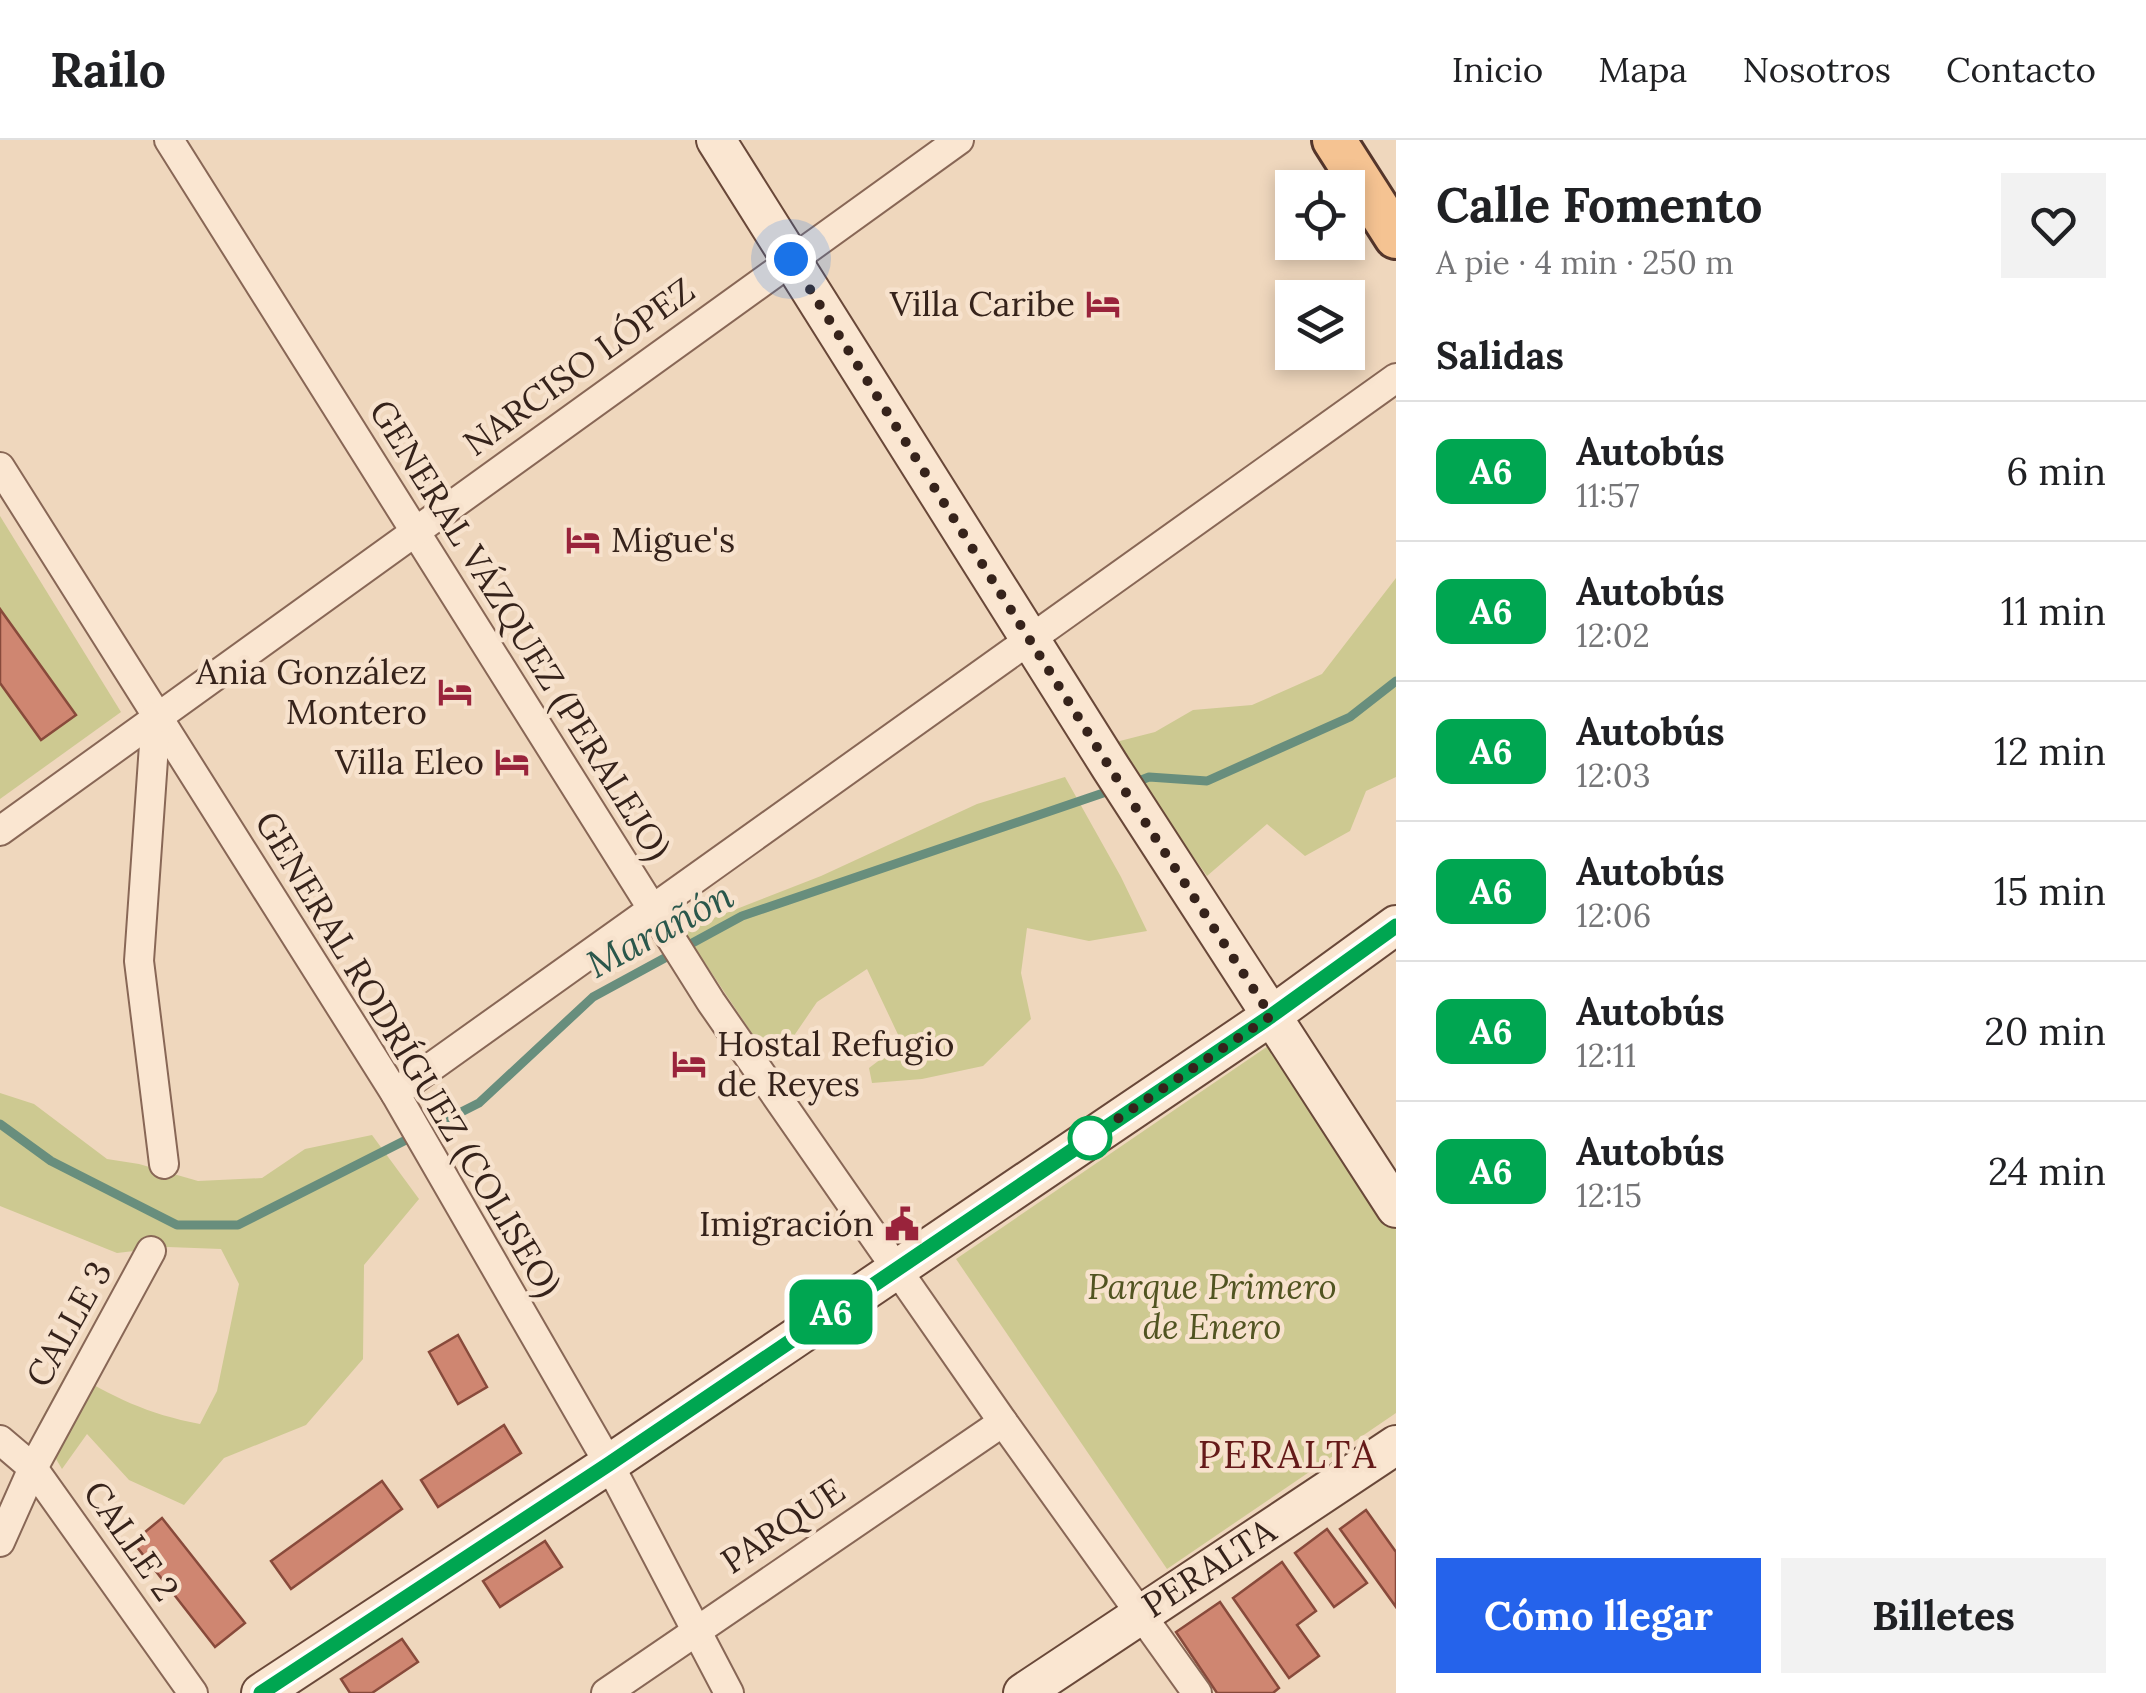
<!DOCTYPE html>
<html lang="es">
<head>
<meta charset="utf-8">
<style>
  body { margin:0; font-family:Lora,serif; background:#f2f2f2; color:#202124; height:100vh; display:flex; flex-direction:column; font-size:38px; white-space:nowrap }
  * { box-sizing:border-box; margin:0 }
  p { font-size:32px; color:#757577 }
  .icon { flex:none; width:55px; height:55px; fill:none; stroke:currentColor; stroke-width:2; stroke-linecap:round; stroke-linejoin:round }
  .map { position:relative; flex:1; overflow:hidden }
  .side { display:flex; flex-direction:column; background:#fff; width:750px }
  .side>* { flex:none }
  .badge { padding:0 20px; border-radius:15px; font-size:35px; line-height:65px }
  .tools { position:absolute; left:1275px; top:30px; display:grid; gap:20px }
  .tools a { display:grid; place-items:center; width:90px; height:90px; border-radius:0px; background:#fff; box-shadow:0 5px 15px #0003; font-size:50px }
  .you { position:absolute; width:50px; height:50px; margin:-25px; border:8px solid #fff; border-radius:50%; background:#1a73e8; box-shadow:0 0 0 15px #1a73e833 }
  .map>.badge { position:absolute; translate:-50% -50%; box-shadow:0 0 0 5px #fff }
  h2 { padding:0 40px; font-size:38px; line-height:90px }
  .round { display:grid; place-items:center; flex:none; width:105px; height:105px; border-radius:0px; background:#f2f2f2 }
  .headline { display:flex; align-items:center; justify-content:space-between; height:170px; padding:0 40px }
  h1 { font-size:48px; font-weight:700; line-height:75px }
  .action { display:flex; gap:20px; margin-top:auto; padding:20px 40px }
  .action a { flex:1; height:115px; border-radius:0px; background:#2563eb; color:#fff; font-size:40px; font-weight:700; line-height:115px; text-align:center }
  .action a+a { background:#f2f2f2; color:#202124 }
  ul { padding:0; list-style:none }
  li { display:flex; align-items:center; gap:30px; height:140px; padding:0 40px; border-top:2px solid #e0e0e0 }
  li div { flex:1 }
  li b { display:block; font-size:38px }
  li em { font-style:normal }
  li .badge { min-width:110px; font-weight:700; text-align:center }
  header { display:flex; align-items:center; gap:60px; box-sizing:border-box; height:140px; padding:0 50px; background:#fff; border-bottom:2px solid #e0e0e0 }
  header strong { font-size:48px }
  nav { display:flex; gap:55px; margin-inline-start:auto; font-size:35px }
  main { display:flex; flex:1; min-height:0 }
  .map>svg:first-child { display:block }
</style>
</head>
<body>
<header>
<strong>Railo</strong>
<nav><a>Inicio</a><a>Mapa</a><a>Nosotros</a><a>Contacto</a></nav>
</header>
<main>
<div class="map">
<svg width="1396" height="1553" viewBox="0 0 1396 1553">
  <rect width="100%" height="100%" fill="#efd7bd"/>
  <g fill="#cdc991">
    <polygon points="0,376 121,572 0,659"/>
    <polygon points="1396,438 1396,637 1366,651 1350,691 1305,716 1267,684 1207,736 1112,603 1155,592 1193,570 1252,565 1322,534"/>
    <polygon points="1065,637 1121,737 1147,791 1089,801 1027,788 1021,833 1031,879 983,926 922,939 872,943 869,928 902,903 867,829 817,862 787,906 761,907 683,790 821,736 977,664"/>
    <polygon points="1271,904 1396,1090 1396,1273 1167,1429 956,1119"/>
    <path d="M0 953 34 964 107 1019 139 1024 198 1041 262 1038 305 1009 372 995 419 1059 364 1125 363 1219 306 1285 224 1318 184 1365 129 1340 87 1294 62 1329 37 1287 68 1230C113 1257 147 1274 200 1284L217 1251 239 1144 221 1109 168 1107 117 1113 0 1066Z"/>
  </g>
  <g fill="none" stroke-linecap="round" stroke-linejoin="round">
    <g stroke="#688e7d" stroke-width="9">
      <polyline points="1131,644 1149,637 1207,641 1350,577 1396,541"/>
      <polyline points="0,984 51,1021 177,1085 238,1085 479,963 593,857 742,776 1112,650"/>
    </g>
  </g>
  <g fill="#cf8671" stroke="#884a3b" stroke-width="2.5">
    <polygon points="0,469 76,575 41,600 0,543"/>
    <polygon points="458,1195 487,1247 458,1264 429,1212"/>
    <polygon points="504,1285 521,1313 438,1367 421,1340"/>
    <polygon points="382,1341 402,1369 291,1449 271,1421"/>
    <polygon points="1366,1370 1396,1412 1396,1467 1340,1389"/>
    <polygon points="162,1378 245,1483 215,1507 133,1402"/>
    <polygon points="1327,1389 1367,1443 1334,1467 1295,1413"/>
    <polygon points="545,1401 562,1427 500,1467 483,1441"/>
    <polygon points="1282,1422 1316,1471 1297,1485 1319,1516 1289,1538 1233,1458"/>
    <polygon points="1220,1462 1279,1548 1273,1553 1217,1553 1176,1492"/>
    <polygon points="402,1499 418,1522 372,1553 350,1553 341,1539"/>
  </g>
  <g fill="none" stroke-linecap="round" stroke-linejoin="round">
    <g stroke="#886756" stroke-width="32">
      <g id="street">
        <polyline points="169,0 711,862 1003,1282 1197,1553"/>
        <polyline points="0,327 395,953 609,1324 729,1553"/>
        <polyline points="156,576 139,821 164,1024"/>
        <polyline points="0,691 959,0"/>
        <polyline points="395,953 1396,238"/>
        <polyline points="0,1300 33,1328 193,1553"/>
        <polyline points="0,1402 33,1328 151,1111"/>
        <polyline points="606,1553 1003,1282"/>
      </g>
    </g>
    <g stroke="#694839" stroke-width="42">
      <g id="secondary">
        <polyline points="716,0 1111,628 1396,1068"/>
        <polyline points="261,1553 609,1324 1271,876 1396,785"/>
        <polyline points="1023,1553 1396,1305"/>
      </g>
    </g>
    <g stroke="#55362b" stroke-width="48">
      <polyline id="primary" points="1334,0 1396,97"/>
    </g>
    <use href="#street" stroke="#fae6d1" stroke-width="28"/>
    <use href="#secondary" stroke="#fae6d1" stroke-width="38"/>
    <use href="#primary" stroke="#f5c392" stroke-width="42"/>
  </g>
  <g fill="none" stroke-linecap="round" stroke-linejoin="round">
    <g stroke="#fff" stroke-width="22">
      <polyline id="line" points="261,1553 609,1324 1271,876 1396,786"/>
    </g>
    <use href="#line" stroke="#00a651" stroke-width="15"/>
    <polyline stroke="#36231b" stroke-width="10" stroke-dasharray="0 18" points="791,119 1110,628 1271,876 1080,1004 1090,998"/>
  </g>
  <defs>
    <g id="hotel-bare" transform="scale(2.7)"><path d="M-6-4.5h1.5V1H6V5H4.5V3h-9V5H-6ZM-4 0a1.8 1.8 0 1 1 3.6 0ZM.5 0V-2.5h3Q6-2.5 6 0Z" fill="#99233b" stroke="#f7e2cd" stroke-width="2.5" paint-order="stroke"/></g>
    <g id="civic-bare" transform="scale(2.7)"><path d="M-.6-6.5H3V-4.5H.6V-3L4-1V1h2V6H-6V1h2V-1L-.6-3ZM-1.2 2.5V6h2.4V2.5Z" fill="#99233b" stroke="#f7e2cd" stroke-width="2.5" paint-order="stroke"/></g>
  </defs>
  <g fill-rule="evenodd">
    <use href="#hotel-bare" x="1103" y="164"/>
    <use href="#hotel-bare" x="583" y="400"/>
    <use href="#hotel-bare" x="455" y="552"/>
    <use href="#hotel-bare" x="512" y="622"/>
    <use href="#hotel-bare" x="689" y="924"/>
    <use href="#civic-bare" x="902" y="1084"/>
  </g>
  <circle fill="#fff" stroke="#00a651" stroke-width="5" cx="1090" cy="998" r="20"/>
  <g text-anchor="middle" stroke-width="9" stroke-linejoin="round" paint-order="stroke">
    <g font-size="35" fill="#36231b" stroke="#f7e2cd" text-anchor="end">
      <text x="1075" y="176">Villa Caribe</text>
      <text x="611" y="412" text-anchor="start">Migue's</text>
      <text x="427" y="544">Ania González<tspan x="427" dy="40">Montero</tspan></text>
      <text x="484" y="634">Villa Eleo</text>
      <text x="717" y="916" text-anchor="start">Hostal Refugio<tspan x="717" dy="40">de Reyes</tspan></text>
      <text x="874" y="1096">Imigración</text>
    </g>
    <g font-size="35" fill="#36231b" stroke="#f7e2cd">
      <text transform="translate(579 227) rotate(-36)" y="12">NARCISO LÓPEZ</text>
      <text transform="translate(520 490) rotate(58)" y="12">GENERAL VÁZQUEZ (PERALEJO)</text>
      <text transform="translate(408 914) rotate(59)" y="12">GENERAL RODRÍGUEZ (COLISEO)</text>
      <text transform="translate(69 1184) rotate(-61)" y="12">CALLE 3</text>
      <text transform="translate(783 1386) rotate(-34)" y="12">PARQUE</text>
      <text transform="translate(131 1401) rotate(55)" y="12">CALLE 2</text>
      <text transform="translate(1209 1428) rotate(-33)" y="12">PERALTA</text>
    </g>
    <g font-size="35" font-style="italic" fill="#515421" stroke="#f7e2cd">
      <text x="1212" y="1159">Parque Primero<tspan x="1212" dy="40">de Enero</tspan></text>
    </g>
    <g font-size="38" font-style="italic" fill="#2a574b" stroke="#f7e2cd">
      <text transform="translate(660 790) rotate(-28)" y="13">Marañón</text>
    </g>
    <g font-size="38" letter-spacing="2.5" fill="#651a19" stroke="#f7e2cd">
      <text x="1288" y="1328">PERALTA</text>
    </g>
  </g>
</svg>
<div class="tools">
<a><svg class="icon" aria-label="locate" viewBox="0 0 24 24"><circle cx="12" cy="12" r="6"/><path d="M12 2v4M12 18v4M2 12h4M18 12h4"/></svg></a>
<a><svg class="icon" aria-label="layers" viewBox="0 0 24 24"><path d="M12 4l9 5-9 5-9-5zM3 14l9 5 9-5"/></svg></a>
</div>
<div class="you" style="left:791px;top:119px"></div>
<b class="badge" style="left:831px;top:1172px;background:#00a651;color:#fff">A6</b>
</div>
<section class="side">
<div class="headline"><div><h1>Calle Fomento</h1><p>A pie · 4 min · 250 m</p></div><a class="round"><svg class="icon" aria-label="heart" viewBox="0 0 24 24"><path d="M12 20l-8-8c-3-5 5-10 8-4 3-6 11-1 8 4z"/></svg></a></div>
<h2>Salidas</h2>
<ul>
<li><span class="badge" style="background:#00a651;color:#fff">A6</span><div><b>Autobús</b><p>11:57</p></div><em>6 min</em></li>
<li><span class="badge" style="background:#00a651;color:#fff">A6</span><div><b>Autobús</b><p>12:02</p></div><em>11 min</em></li>
<li><span class="badge" style="background:#00a651;color:#fff">A6</span><div><b>Autobús</b><p>12:03</p></div><em>12 min</em></li>
<li><span class="badge" style="background:#00a651;color:#fff">A6</span><div><b>Autobús</b><p>12:06</p></div><em>15 min</em></li>
<li><span class="badge" style="background:#00a651;color:#fff">A6</span><div><b>Autobús</b><p>12:11</p></div><em>20 min</em></li>
<li><span class="badge" style="background:#00a651;color:#fff">A6</span><div><b>Autobús</b><p>12:15</p></div><em>24 min</em></li>
</ul>
<div class="action"><a>Cómo llegar</a><a>Billetes</a></div>
</section>
</main>
</body>
</html>
